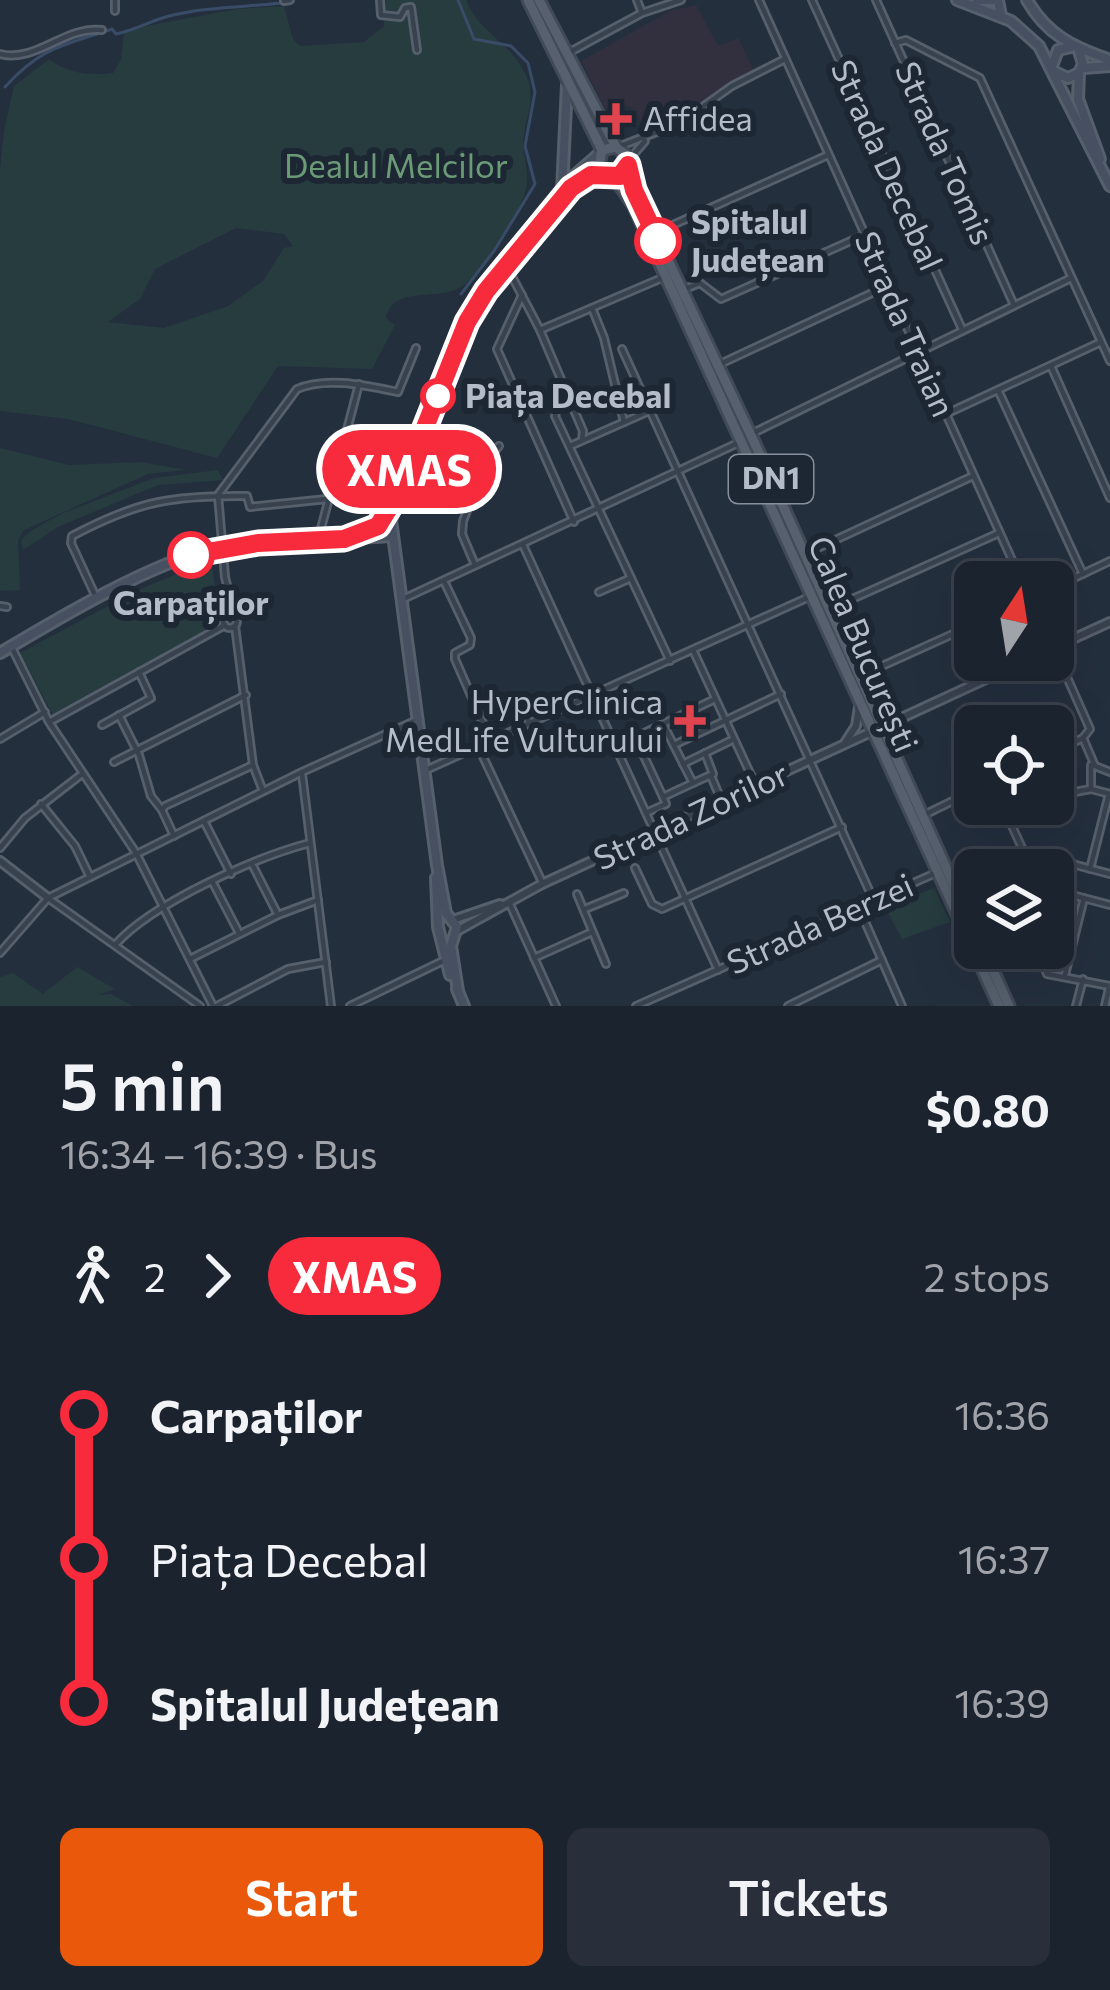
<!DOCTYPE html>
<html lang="en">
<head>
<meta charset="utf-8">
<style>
  body { margin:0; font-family:Commissioner,sans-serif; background:#282f3a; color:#f1f3f6; height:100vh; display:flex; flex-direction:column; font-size:45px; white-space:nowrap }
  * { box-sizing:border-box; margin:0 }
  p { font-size:39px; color:#a0a4aa }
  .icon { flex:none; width:66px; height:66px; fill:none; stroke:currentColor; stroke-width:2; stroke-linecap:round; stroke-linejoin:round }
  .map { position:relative; height:1006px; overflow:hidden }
  .side { display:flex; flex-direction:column; background:#1b232e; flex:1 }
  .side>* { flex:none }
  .badge { padding:0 24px; border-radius:39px; font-size:42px; line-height:78px }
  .needle { width:78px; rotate:12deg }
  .controls { position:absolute; left:954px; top:561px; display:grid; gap:24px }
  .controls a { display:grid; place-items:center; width:120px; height:120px; border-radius:18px; background:#1b232e; box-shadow:0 12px 48px #0002,0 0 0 3px #39404a; font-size:60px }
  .map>.badge { position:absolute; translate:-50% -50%; box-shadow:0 0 0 6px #fff }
  .legs { display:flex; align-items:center; gap:18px; height:132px; padding:0 60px; font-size:39px }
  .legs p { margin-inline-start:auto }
  .summary { display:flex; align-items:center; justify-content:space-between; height:204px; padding:0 60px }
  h1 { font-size:66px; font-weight:600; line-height:90px }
  .action { display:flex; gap:24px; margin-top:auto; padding:24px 60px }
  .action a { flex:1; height:138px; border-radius:18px; background:#ea580c; color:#fff; font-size:48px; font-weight:600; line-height:138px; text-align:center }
  .action a+a { background:#282f3a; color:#f1f3f6 }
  ul { padding:0 60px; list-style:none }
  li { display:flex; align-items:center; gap:42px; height:144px; font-size:45px }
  li i { display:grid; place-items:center; width:18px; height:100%; margin:0 15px; background:currentColor }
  li i::after { content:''; width:30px; height:30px; margin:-15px; border:9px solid; border-radius:50%; background:#1b232e }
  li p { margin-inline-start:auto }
  li:first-child i { background:linear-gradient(#0000 50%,currentColor 0) }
  li:last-child i { background:linear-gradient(currentColor 50%,#0000 0) }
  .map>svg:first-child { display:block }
</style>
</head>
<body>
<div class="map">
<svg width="1110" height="1006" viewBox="0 0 1110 1006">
  <rect width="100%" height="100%" fill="#242f3e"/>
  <polygon fill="#32303f" points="696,5 718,46 738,38 754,71 679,121 648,134 633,108 616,104 605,109 581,61 670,11"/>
  <g fill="#263c3f" fill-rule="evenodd">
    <path d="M386 0H466C479 34 515 44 528 80 535 100 527 115 524 134 521 151 528 165 527 181 526 208 486 266 465 284 441 304 393 283 386 318L395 325 372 369 278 366 217 458 68 419 0 411V169L4 131 14 86 49 59C67 73 89 76 113 73L121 60 124 30 238 9 284 6 293 39 300 46 364 42 384 26ZM236 228 284 234 293 246 284 248 263 281 228 306 164 328 108 322 140 299 155 269Z"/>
    <polygon points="0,448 69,465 141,462 186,470 148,474 24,530 18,540 20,590 0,591"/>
    <polygon points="218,470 223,480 158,485 58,527 23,550 21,540 32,530 63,513 154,478"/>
    <polygon points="211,560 221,626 54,717 20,653 138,590"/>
    <polygon points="934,888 950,922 902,939 885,907"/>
    <polygon points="77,967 115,989 98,995 111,994 133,1006 0,1006 0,977 13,973 43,994"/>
  </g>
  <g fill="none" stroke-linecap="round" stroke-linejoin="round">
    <g stroke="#394c67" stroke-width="3">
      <polyline points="458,0 474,39 511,46 528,63 535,92 525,146 535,184 494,251 461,294"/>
      <path d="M5 87C42 46 63 46 112 29L116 34C135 30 150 21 169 16 206 7 244 7 282 3"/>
    </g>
    <g stroke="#565f6c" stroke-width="10">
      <g id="minor">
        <polyline points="115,0 115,11"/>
        <polyline points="380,0 381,15 400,17 405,8 411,7 417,50"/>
        <polyline points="637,0 642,13"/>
        <polyline points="759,0 1022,582"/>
        <polyline points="812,0 962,329"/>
        <polyline points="876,0 1014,305"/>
        <polyline points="284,1 290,0"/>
        <polyline points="895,43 906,40 980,78 1110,361"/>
        <polyline points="568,53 642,13 681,0"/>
        <path d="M0 54C37 63 64 26 102 30"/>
        <polyline points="618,147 680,123 732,86 785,59"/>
        <polyline points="629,160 645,141"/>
        <polyline points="655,233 828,155"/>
        <polyline points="506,265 540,330 583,431 582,440"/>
        <polyline points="682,290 700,283 721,299 864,235"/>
        <polyline points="522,295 497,349 574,522"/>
        <polyline points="592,308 604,338 624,422"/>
        <polyline points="540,330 662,278"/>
        <polyline points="622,349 874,901"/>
        <polyline points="718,365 887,286"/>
        <polyline points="1051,366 1110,498"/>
        <polyline points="563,388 555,416 670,661"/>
        <polyline points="998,390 1083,574"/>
        <polyline points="948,413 1101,342"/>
        <polyline points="753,433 1071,278"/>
        <polyline points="570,446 647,412"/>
        <polyline points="318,540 359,384"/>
        <polyline points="523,545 718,970"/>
        <polyline points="805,554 973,476"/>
        <polyline points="475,565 462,534 463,521 486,462 499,446"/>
        <polyline points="444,581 471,638 470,645 455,653 455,659 490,739"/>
        <polyline points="962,585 975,614"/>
        <polyline points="1053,588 1110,561"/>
        <polyline points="599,592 631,578"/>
        <path d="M95 595 71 543 72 536C138 501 173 495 247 496L250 507 327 499"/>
        <polyline points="401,600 738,443"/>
        <polyline points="0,606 7,607"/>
        <polyline points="830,609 999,533"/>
        <circle cx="230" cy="621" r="7"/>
        <path d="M234 615 225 577 218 495 297 389C327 376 368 386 398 392L416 348"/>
        <polyline points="235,626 253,765 263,791"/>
        <polyline points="11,646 49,722 136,853 213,1006"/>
        <polyline points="1054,648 1090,729 1083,738"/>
        <polyline points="693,650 756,786"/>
        <polyline points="860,676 975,624"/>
        <polyline points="521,705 529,722"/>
        <polyline points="119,715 139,755 151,796 162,810"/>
        <polyline points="51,721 225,625"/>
        <polyline points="663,724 693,783 713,774 705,753"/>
        <polyline points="102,725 151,698 139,672"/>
        <polyline points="635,737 663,797"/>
        <polyline points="1083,738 1095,766 1110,772"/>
        <polyline points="0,739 45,712"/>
        <polyline points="674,745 781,694"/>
        <polyline points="478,746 542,882"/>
        <polyline points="617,746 715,699"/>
        <polyline points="1053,752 1083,738"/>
        <polyline points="114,762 246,695"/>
        <polyline points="683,764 732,740"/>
        <polyline points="426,770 809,597"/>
        <polyline points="302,774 331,1006"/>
        <polyline points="711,776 722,802"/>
        <polyline points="1091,789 1091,765"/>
        <polyline points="1053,796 1091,789 1110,794"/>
        <polyline points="41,804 75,846 90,877"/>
        <polyline points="1002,804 1032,870"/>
        <polyline points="648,812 666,804 663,797 693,783"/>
        <polyline points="1006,813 1031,804"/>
        <polyline points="926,814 975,790"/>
        <polyline points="204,821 231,874"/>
        <polyline points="174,836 162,810 165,806 253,765"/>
        <polyline points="0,848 25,818 82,774"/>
        <polyline points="1023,851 1110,874"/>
        <polyline points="252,864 278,915"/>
        <polyline points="635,868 652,904 662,909 842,827"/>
        <polyline points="1090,869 1109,794"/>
        <polyline points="213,883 238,931"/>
        <polyline points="1053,890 1110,905"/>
        <polyline points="577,894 606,964"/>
        <polyline points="48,898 200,1006"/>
        <polyline points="509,902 556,1006"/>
        <polyline points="859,908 902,1006"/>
        <polyline points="585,909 624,893"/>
        <path d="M115 945C152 903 256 857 310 843"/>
        <polyline points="1036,948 1047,974 1110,986"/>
        <polyline points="0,953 48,898 302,772 419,719"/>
        <polyline points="534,958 592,932"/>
        <polyline points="190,959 278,915 318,900"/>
        <polyline points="1065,975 1084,898"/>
        <polyline points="217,1006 288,969 326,962"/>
        <polyline points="350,1006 445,960"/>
        <polyline points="636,1006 938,872"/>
        <polyline points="788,1006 882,960"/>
        <polyline points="1076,1006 1083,979"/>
        <polyline points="1105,1006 1109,988"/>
      </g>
    </g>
    <g stroke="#565f6c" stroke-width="12">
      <g id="tertiary">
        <polyline points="1053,648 1110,622"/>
        <polyline points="845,743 856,726 859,707"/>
        <polyline points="0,861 48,898"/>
        <polyline points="453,920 500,904"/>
        <polyline points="455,932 542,884 1027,660"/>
      </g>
    </g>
    <g stroke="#565f6c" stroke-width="14">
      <g id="secondary">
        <polyline points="957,0 1011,21 1039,46 1110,186"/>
        <polyline points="977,0 992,0"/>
        <polyline points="998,0 1001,16"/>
        <path d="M1027 0C1047 35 1073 47 1110 60"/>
        <polyline points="1052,66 1058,50 1071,47"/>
        <polyline points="1084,68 1110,66"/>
        <polyline points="1055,72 1068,78 1079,73 1083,64 1079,51"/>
        <polyline points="1079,73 1078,99 1100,159"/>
        <polyline points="571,187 584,178 605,175"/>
        <polyline points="562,190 567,85"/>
        <polyline points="358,535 378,526 394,502"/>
        <path d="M0 653C57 619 152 562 216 548 272 536 334 540 391 536"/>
        <polyline points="436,878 438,927 450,975"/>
        <polyline points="457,989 464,1006"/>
        <polyline points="458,991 451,946 457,927 446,913 437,865 391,520 475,308 575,175 600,153"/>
      </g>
    </g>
    <g stroke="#414a57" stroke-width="15">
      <g id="primary">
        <polyline points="528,0 602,150"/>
        <polyline points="539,0 616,147 627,156 639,199 755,444 975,932"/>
        <polyline points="616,147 602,150 599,167 620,186 633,205 999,1006"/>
        <polyline points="983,948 1009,1006"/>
      </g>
    </g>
    <use href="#minor" stroke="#38414e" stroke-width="4.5"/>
    <use href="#tertiary" stroke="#38414e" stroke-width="6"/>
    <use href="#secondary" stroke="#465061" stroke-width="8"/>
    <use href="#primary" stroke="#56606e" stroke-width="9"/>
  </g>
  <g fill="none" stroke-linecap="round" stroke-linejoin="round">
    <g stroke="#fff" stroke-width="27">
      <polyline id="line-1" points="191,555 258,543 344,539 378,526 400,490 467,322 486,291 571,188 591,175 620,176 628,165 634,190 658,241"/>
    </g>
    <use href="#line-1" stroke="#f82b3c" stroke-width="18"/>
  </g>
  <g fill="#e0444e" stroke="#1d2633" stroke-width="4.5">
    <path d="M610 101h12v12h12v12h-12v12h-12v-12h-12v-12h12z"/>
    <path d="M684 703h12v12h12v12h-12v12h-12v-12h-12v-12h12z"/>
  </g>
  <g fill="#fff" stroke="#f82b3c" stroke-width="6">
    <circle cx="658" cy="241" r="21"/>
    <circle cx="438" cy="396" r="15"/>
    <circle cx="191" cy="555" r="21"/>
  </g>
  <g text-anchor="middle" stroke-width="12" stroke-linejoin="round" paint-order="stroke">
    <rect fill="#1d2633" stroke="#878f9c" stroke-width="3" x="729" y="455" width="84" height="48" rx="9"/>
    <g font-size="30" font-weight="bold" fill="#b4bcc9">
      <text x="771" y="489">DN1</text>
    </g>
    <g font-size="33" fill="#b4bcc9" stroke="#1d2633" text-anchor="start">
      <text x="643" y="131">Affidea</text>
      <text x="663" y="714" text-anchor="end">HyperClinica<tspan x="663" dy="38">MedLife Vulturului</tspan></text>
    </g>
    <g font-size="33" fill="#b4bcc9" stroke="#1d2633">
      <text transform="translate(945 153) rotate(66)" y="12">Strada Tomis</text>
      <text transform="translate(887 165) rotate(66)" y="12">Strada Decebal</text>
      <text transform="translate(905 324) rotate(66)" y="12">Strada Traian</text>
      <text transform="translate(863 644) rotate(67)" y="12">Calea București</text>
      <text transform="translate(691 816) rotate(-25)" y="12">Strada Zorilor</text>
      <text transform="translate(820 924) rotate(-24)" y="12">Strada Berzei</text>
    </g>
    <g font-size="33" fill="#6b9a76" stroke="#1d2633">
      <text x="396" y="178">Dealul Melcilor</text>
    </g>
    <g font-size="33" font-weight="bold" fill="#b4bcc9" stroke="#1d2633" text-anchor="start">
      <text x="691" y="234">Spitalul<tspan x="691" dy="38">Județean</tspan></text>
      <text x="465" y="408">Piața Decebal</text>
      <text x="191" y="615" text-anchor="middle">Carpaților</text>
    </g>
  </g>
</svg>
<div class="controls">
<a><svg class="needle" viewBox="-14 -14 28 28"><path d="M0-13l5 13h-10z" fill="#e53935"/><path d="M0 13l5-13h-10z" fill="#a0a4aa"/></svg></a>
<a><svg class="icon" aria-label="locate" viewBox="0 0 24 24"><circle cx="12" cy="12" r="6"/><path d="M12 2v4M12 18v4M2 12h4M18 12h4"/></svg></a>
<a><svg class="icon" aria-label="layers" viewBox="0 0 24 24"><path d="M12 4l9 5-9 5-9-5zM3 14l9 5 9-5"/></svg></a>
</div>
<b class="badge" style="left:409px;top:469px;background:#f82b3c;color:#fff">XMAS</b>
</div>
<section class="side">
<div class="summary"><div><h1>5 min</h1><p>16:34 – 16:39 · Bus</p></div><b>$0.80</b></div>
<div class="legs"><svg class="icon" aria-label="walk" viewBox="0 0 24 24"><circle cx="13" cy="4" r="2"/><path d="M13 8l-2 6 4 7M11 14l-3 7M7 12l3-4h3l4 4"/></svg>2<svg class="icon" aria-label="forward" viewBox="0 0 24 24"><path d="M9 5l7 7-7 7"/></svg><b class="badge" style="background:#f82b3c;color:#fff">XMAS</b><p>2 stops</p></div>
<ul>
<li><i style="color:#f82b3c"></i><b>Carpaților</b><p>16:36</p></li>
<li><i style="color:#f82b3c"></i><span>Piața Decebal</span><p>16:37</p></li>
<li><i style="color:#f82b3c"></i><b>Spitalul Județean</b><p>16:39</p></li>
</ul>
<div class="action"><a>Start</a><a>Tickets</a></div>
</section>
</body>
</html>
